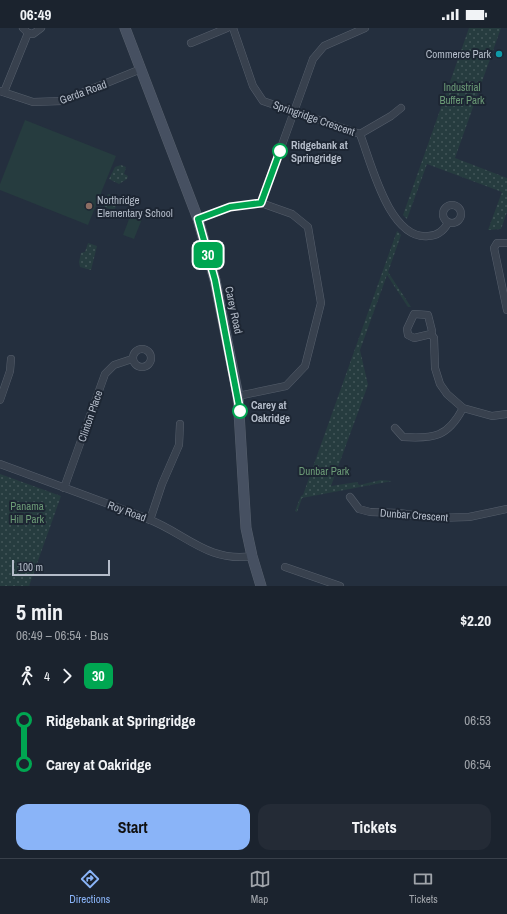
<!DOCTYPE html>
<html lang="en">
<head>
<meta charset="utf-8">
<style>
  body { margin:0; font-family:"Archivo Narrow",sans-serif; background:#242b36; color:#f1f3f6; height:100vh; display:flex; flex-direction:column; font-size:15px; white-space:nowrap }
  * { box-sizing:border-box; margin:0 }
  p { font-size:13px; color:#a0a4aa }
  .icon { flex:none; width:22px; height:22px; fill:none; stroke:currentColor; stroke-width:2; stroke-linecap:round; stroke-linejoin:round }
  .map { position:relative; height:558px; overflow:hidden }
  .panel { display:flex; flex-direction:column; background:#1b232e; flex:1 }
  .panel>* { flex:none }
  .badge { padding:0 8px; border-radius:6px; font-size:14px; line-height:26px }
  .scale { position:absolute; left:12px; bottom:10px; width:98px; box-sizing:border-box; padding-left:4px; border:2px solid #b4bcc9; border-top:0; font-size:11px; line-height:14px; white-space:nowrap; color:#b4bcc9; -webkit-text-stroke:3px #1d2633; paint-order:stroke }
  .map>.badge { position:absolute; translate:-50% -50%; box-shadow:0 0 0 2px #fff }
  .legs { display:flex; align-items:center; gap:6px; height:44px; padding:0 16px; font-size:13px }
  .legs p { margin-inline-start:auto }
  .overview { display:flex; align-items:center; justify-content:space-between; height:68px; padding:0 16px }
  h1 { font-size:22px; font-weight:800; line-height:30px }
  .primary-button { display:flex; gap:8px; margin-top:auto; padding:8px 16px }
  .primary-button a { flex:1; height:46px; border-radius:12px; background:#8ab4f8; color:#111; font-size:16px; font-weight:800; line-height:46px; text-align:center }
  .primary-button a+a { background:#242b36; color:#f1f3f6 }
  ul { padding:0 16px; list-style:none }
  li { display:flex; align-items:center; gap:14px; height:44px; font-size:15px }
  li i { display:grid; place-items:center; width:6px; height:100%; margin:0 5px; background:currentColor }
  li i::after { content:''; width:10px; height:10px; margin:-5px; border:3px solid; border-radius:50%; background:#1b232e }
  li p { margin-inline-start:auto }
  li:first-child i { background:linear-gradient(#0000 50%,currentColor 0) }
  li:last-child i { background:linear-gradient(currentColor 50%,#0000 0) }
  .status { display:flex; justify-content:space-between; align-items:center; height:28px; padding:0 20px; background:#1b232e; direction:ltr }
  .status svg { height:11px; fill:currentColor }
  .tabs { display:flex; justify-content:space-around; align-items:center; height:56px; border-top:1px solid #39404a; background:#1b232e; font-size:11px; color:#a0a4aa }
  .tabs a { display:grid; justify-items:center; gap:2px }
  .tabs .active { color:#8ab4f8 }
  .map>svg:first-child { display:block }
</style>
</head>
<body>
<div class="status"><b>06:49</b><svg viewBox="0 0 49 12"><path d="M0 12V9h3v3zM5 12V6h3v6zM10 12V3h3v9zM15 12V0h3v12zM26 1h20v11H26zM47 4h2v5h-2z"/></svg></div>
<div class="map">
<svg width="507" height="558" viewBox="0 0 507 558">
  <defs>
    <pattern id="green-dots" width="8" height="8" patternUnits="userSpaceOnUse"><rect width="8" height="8" fill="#263c3f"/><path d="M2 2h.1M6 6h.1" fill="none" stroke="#435659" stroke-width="1.8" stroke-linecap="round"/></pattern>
  </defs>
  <rect width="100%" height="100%" fill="#242f3e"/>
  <g fill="url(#green-dots)">
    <polygon points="469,0 501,0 455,130 507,150 507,184 501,201 488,202 502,164 427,136 407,191 403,187"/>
    <polygon points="121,137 126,139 124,146 128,148 127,151 119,156 109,151 115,139"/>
    <polygon points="108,166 119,171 114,183 103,178"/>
    <polygon points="397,203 401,207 388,244 411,279 408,279 387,247 360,322 368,357 331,458 357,454 359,457 381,452 392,453 302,470 297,484 295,483 301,468 303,467"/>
    <polygon points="88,215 97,218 91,242 80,239 79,234 81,225 85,224"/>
    <polygon points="0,446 61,468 29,558 0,558"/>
  </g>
  <g fill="#263c3f">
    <polygon points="25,92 116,128 88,197 0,162 0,156"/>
    <polygon points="131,186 142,191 134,211 123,207"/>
  </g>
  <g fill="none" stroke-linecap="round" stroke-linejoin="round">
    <g stroke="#565f6c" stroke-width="8">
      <g id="street">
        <polyline points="23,0 28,5 33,6 41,0"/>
        <polyline points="233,0 253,58 263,73 360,106"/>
        <polyline points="191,15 227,0"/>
        <polyline points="0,63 33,74 62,73 141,41"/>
        <polyline points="4,64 28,5"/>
        <path d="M360 106C371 134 389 212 428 208 437 208 444 202 448 195"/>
        <polyline points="360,106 391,88 401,80"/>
        <circle cx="452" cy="186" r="9"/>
        <polyline points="198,191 230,179 261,175 313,31 324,18 365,0"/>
        <polyline points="507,215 497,215 494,220 507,282"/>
        <polygon points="414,286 428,287 432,303 431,306 414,310 408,307 407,301"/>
        <polyline points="431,306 434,310 435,340 440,356 447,366 463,380 492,388 507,386"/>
        <circle cx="142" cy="330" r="9"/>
        <polyline points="238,368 286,358 305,338 321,275 308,199 292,186 261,175"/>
        <polyline points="0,372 10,343 11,331"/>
        <path d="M395 400 403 409C434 411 448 409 463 380"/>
        <path d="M0 436C49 454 99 472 148 491 185 505 208 535 252 528"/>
        <polyline points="64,460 105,346 114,337 132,331"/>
        <polyline points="350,469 359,481 370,484 399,485 435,490 469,489 507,481"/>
        <polyline points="150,492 162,456 179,417 180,396"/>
        <polyline points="285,539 340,558"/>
      </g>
    </g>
    <g stroke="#565f6c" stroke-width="11">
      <polyline id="secondary" points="125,0 198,191 215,252 238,368 246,500 252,528 261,558"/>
    </g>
    <use href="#street" stroke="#38414e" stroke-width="7"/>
    <use href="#secondary" stroke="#465061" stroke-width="10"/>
  </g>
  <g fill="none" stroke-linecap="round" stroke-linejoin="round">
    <g stroke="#fff" stroke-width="9">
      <polyline id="line-1" points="240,383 215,252 198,191 230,179 261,175 280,123"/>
    </g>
    <use href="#line-1" stroke="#00a651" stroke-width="6"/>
  </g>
  <circle fill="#0f9aa8" stroke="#1d2633" stroke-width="1.5" cx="499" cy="26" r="4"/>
  <g fill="#fff" stroke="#00a651" stroke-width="2">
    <circle cx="280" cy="123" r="7"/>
    <circle cx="240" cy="383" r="7"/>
  </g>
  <circle fill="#8d6e63" stroke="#1d2633" stroke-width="1.5" cx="89" cy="178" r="4"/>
  <g text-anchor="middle" stroke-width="4" stroke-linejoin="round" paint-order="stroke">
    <g font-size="11" fill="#b4bcc9" stroke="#1d2633" text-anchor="end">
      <text x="491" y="30">Commerce Park</text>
      <text x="97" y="176" text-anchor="start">Northridge<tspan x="97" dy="13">Elementary School</tspan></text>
    </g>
    <g font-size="11" fill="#6b9a76" stroke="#1d2633">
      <text x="462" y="63">Industrial<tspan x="462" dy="13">Buffer Park</tspan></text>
      <text x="324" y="447">Dunbar Park</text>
      <text x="27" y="482">Panama<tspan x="27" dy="13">Hill Park</tspan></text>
    </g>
    <g font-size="11" fill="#b4bcc9" stroke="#1d2633">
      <text transform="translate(83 64) rotate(-20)" y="4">Gerda Road</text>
      <text transform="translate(314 90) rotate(19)" y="4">Springridge Crescent</text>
      <text transform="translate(234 282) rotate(78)" y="4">Carey Road</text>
      <text transform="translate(90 388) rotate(-71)" y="4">Clinton Place</text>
      <text transform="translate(127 483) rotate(20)" y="4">Roy Road</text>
      <text transform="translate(414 487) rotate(4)" y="4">Dunbar Crescent</text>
    </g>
    <g font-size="11" font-weight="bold" fill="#b4bcc9" stroke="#1d2633" text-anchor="start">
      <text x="291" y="121">Ridgebank at<tspan x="291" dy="13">Springridge</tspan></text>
      <text x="251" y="381">Carey at<tspan x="251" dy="13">Oakridge</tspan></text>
    </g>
  </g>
</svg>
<div class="scale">100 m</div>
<b class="badge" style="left:208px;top:227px;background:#00a651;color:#fff">30</b>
</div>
<section class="panel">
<div class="overview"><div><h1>5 min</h1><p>06:49 – 06:54 · Bus</p></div><b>$2.20</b></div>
<div class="legs"><svg class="icon" aria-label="walk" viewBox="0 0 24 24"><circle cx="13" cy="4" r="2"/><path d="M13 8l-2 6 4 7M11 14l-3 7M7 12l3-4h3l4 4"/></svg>4<svg class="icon" aria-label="forward" viewBox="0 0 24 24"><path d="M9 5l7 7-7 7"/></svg><b class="badge" style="background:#00a651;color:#fff">30</b></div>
<ul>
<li><i style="color:#00a651"></i><b>Ridgebank at Springridge</b><p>06:53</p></li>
<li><i style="color:#00a651"></i><b>Carey at Oakridge</b><p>06:54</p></li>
</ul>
<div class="primary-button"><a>Start</a><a>Tickets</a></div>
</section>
<nav class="tabs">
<a class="active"><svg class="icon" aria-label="directions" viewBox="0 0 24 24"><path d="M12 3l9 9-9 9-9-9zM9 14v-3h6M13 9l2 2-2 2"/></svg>Directions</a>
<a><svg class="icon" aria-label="map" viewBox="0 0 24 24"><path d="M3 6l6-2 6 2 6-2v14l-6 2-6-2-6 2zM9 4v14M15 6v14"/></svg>Map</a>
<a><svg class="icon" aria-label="tickets" viewBox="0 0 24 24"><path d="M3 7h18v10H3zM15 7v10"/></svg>Tickets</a>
</nav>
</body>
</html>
